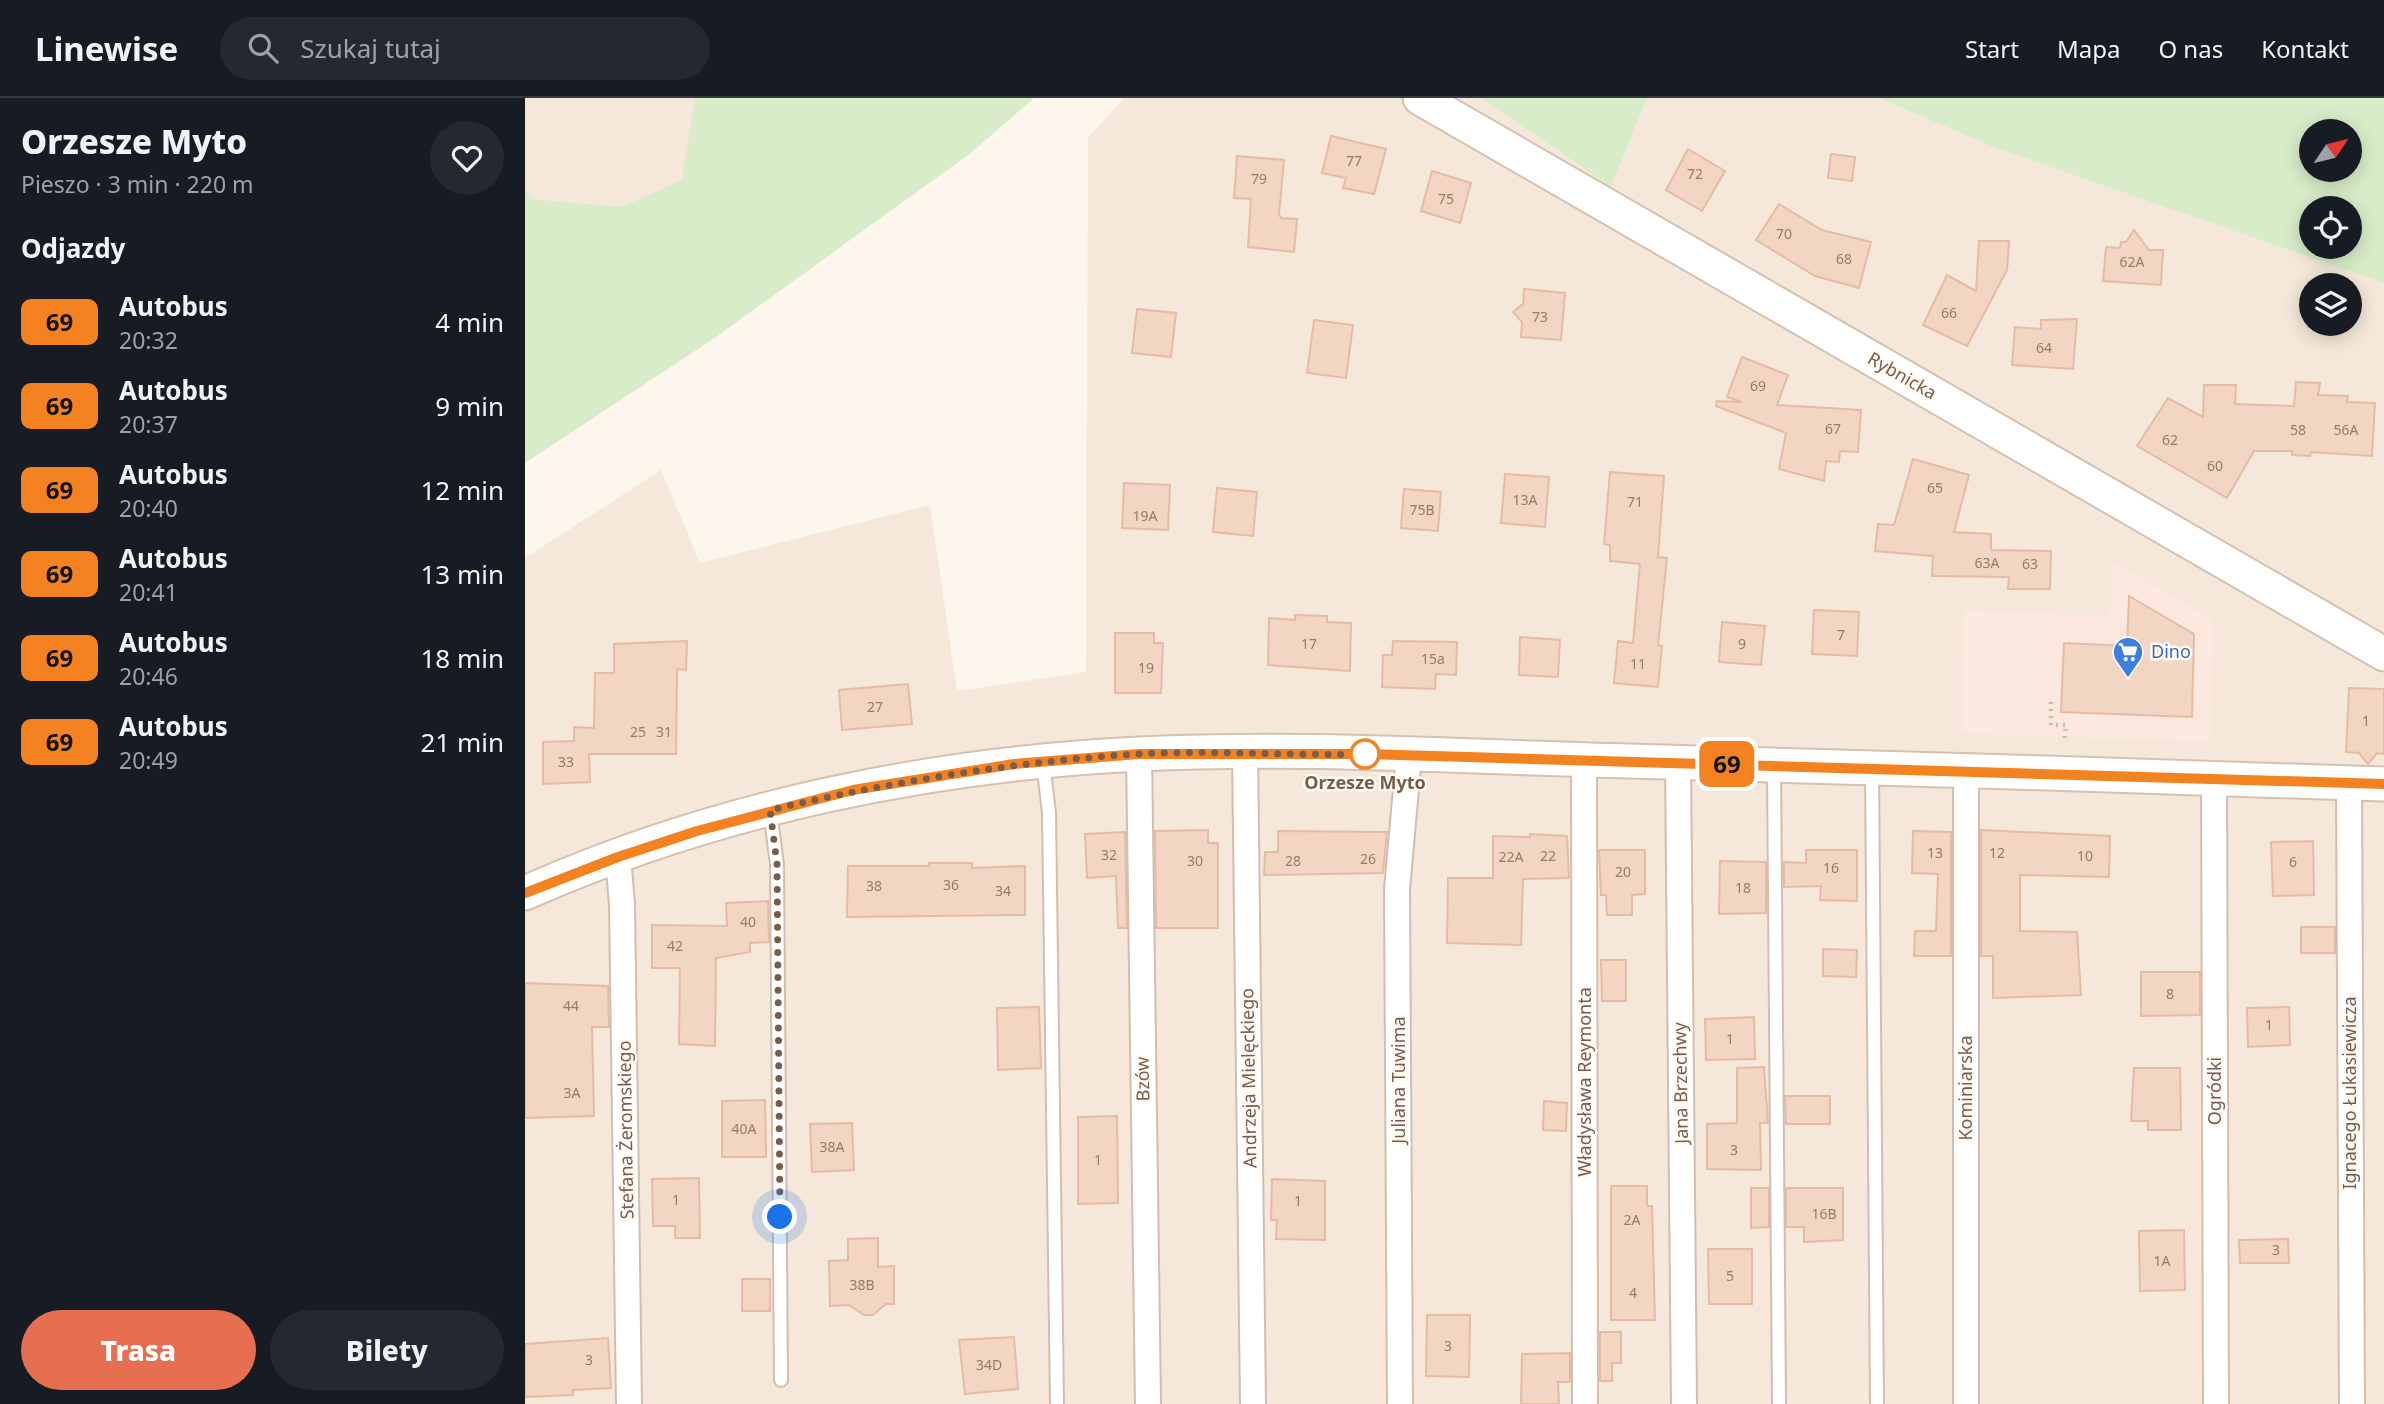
<!DOCTYPE html>
<html lang="pl">
<head>
<meta charset="utf-8">
<style>
  body { margin:0; font-family:"Noto Sans",sans-serif; background:#242831; color:#f1f3f6; height:100vh; display:flex; flex-direction:column; font-size:26px; white-space:nowrap }
  * { box-sizing:border-box; margin:0 }
  p { font-size:23px; color:#9ea1a6 }
  .icon { flex:none; width:38px; height:38px; fill:none; stroke:currentColor; stroke-width:2; stroke-linecap:round; stroke-linejoin:round }
  .map { position:relative; flex:1; overflow:hidden }
  .side { display:flex; flex-direction:column; background:#171b24; width:525px }
  .side>* { flex:none }
  .badge { padding:0 14px; border-radius:10px; font-size:24px; line-height:46px }
  .needle { width:46px; rotate:55deg }
  .tools { position:absolute; left:1774px; top:21px; display:grid; gap:14px }
  .tools a { display:grid; place-items:center; width:63px; height:63px; border-radius:50%; background:#171b24; box-shadow:0 4px 18px #0003; font-size:35px }
  .you { position:absolute; width:35px; height:35px; margin:-18px; border:5px solid #fff; border-radius:50%; background:#1a73e8; box-shadow:0 0 0 10px #1a73e833 }
  .map>.badge { position:absolute; translate:-50% -50%; box-shadow:0 0 0 4px #fff }
  h2 { padding:0 21px; font-size:26px; line-height:63px }
  .round { display:grid; place-items:center; flex:none; width:74px; height:74px; border-radius:37px; background:#242831 }
  .headline { display:flex; align-items:center; justify-content:space-between; height:119px; padding:0 21px }
  h1 { font-size:33px; font-weight:800; line-height:52px }
  .button { display:flex; gap:14px; margin-top:auto; padding:14px 21px }
  .button a { flex:1; height:80px; border-radius:42px; background:#e76f51; color:#fff; font-size:28px; font-weight:800; line-height:80px; text-align:center }
  .button a+a { background:#242831; color:#f1f3f6 }
  ul { padding:0; list-style:none }
  li { display:flex; align-items:center; gap:21px; height:84px; padding:0 21px }
  li div { flex:1 }
  li b { display:block; font-size:26px }
  li em { font-style:normal }
  li .badge { min-width:77px; font-weight:700; text-align:center }
  header { display:flex; align-items:center; gap:42px; box-sizing:border-box; height:98px; padding:0 35px; background:#171b24; border-bottom:2px solid #363941 }
  header strong { font-size:33px }
  nav { display:flex; gap:38px; margin-inline-start:auto; font-size:24px }
  .search { width:490px; height:63px; background:#242831; display:flex; align-items:center; gap:18px; box-sizing:border-box; padding:0 24px; border-radius:38px; color:#9ea1a6; font-size:26px }
  main { display:flex; flex:1; min-height:0 }
  .map>svg:first-child { display:block }
</style>
</head>
<body>
<header>
<strong>Linewise</strong>
<div class="search"><svg class="icon" aria-label="search" viewBox="0 0 24 24"><circle cx="10" cy="10" r="6"/><path d="M15 15l6 6"/></svg>Szukaj tutaj</div>
<nav><a>Start</a><a>Mapa</a><a>O nas</a><a>Kontakt</a></nav>
</header>
<main>
<section class="side">
<div class="headline"><div><h1>Orzesze Myto</h1><p>Pieszo · 3 min · 220 m</p></div><a class="round"><svg class="icon" aria-label="heart" viewBox="0 0 24 24"><path d="M12 20l-8-8c-3-5 5-10 8-4 3-6 11-1 8 4z"/></svg></a></div>
<h2>Odjazdy</h2>
<ul>
<li><span class="badge" style="background:#f58220;color:#111">69</span><div><b>Autobus</b><p>20:32</p></div><em>4 min</em></li>
<li><span class="badge" style="background:#f58220;color:#111">69</span><div><b>Autobus</b><p>20:37</p></div><em>9 min</em></li>
<li><span class="badge" style="background:#f58220;color:#111">69</span><div><b>Autobus</b><p>20:40</p></div><em>12 min</em></li>
<li><span class="badge" style="background:#f58220;color:#111">69</span><div><b>Autobus</b><p>20:41</p></div><em>13 min</em></li>
<li><span class="badge" style="background:#f58220;color:#111">69</span><div><b>Autobus</b><p>20:46</p></div><em>18 min</em></li>
<li><span class="badge" style="background:#f58220;color:#111">69</span><div><b>Autobus</b><p>20:49</p></div><em>21 min</em></li>
</ul>
<div class="button"><a>Trasa</a><a>Bilety</a></div>
</section>
<div class="map">
<svg width="1859" height="1306" viewBox="0 0 1859 1306">
  <rect width="100%" height="100%" fill="#fdf6ec"/>
  <g fill="#f5e8da" fill-rule="evenodd">
    <polygon points="0,0 170,0 158,82 96,109 8,101 0,90"/>
    <path d="M599 0H957L1086 88 1122 0H1354L1473 51 1859 185V1306H0V460L136 372 175 465 405 407 432 593 561 574 563 40ZM1787 187H1825V226H1787Z"/>
  </g>
  <polygon fill="#fde8e0" points="1589,464 1689,523 1685,644 1437,635 1438,512 1585,519"/>
  <g fill="#d8ecc9" fill-rule="evenodd">
    <polygon points="170,0 509,0 447,54 191,239 0,365 0,90 8,101 96,109 157,82"/>
    <polygon points="957,0 1122,0 1086,89"/>
    <path d="M1354 0H1859V185L1473 51ZM1825 33V72H1787V33ZM1825 110V149H1787V110Z"/>
  </g>
  <g fill="#f3d5c3" stroke="#e6bba3" stroke-width="2">
    <polygon points="806,38 861,51 849,96 818,90 821,80 797,75"/>
    <polygon points="1163,51 1200,73 1177,113 1141,92"/>
    <polygon points="1306,56 1330,59 1327,83 1303,80"/>
    <polygon points="712,58 759,62 754,116 756,120 772,121 769,154 723,149 726,101 709,100"/>
    <polygon points="907,73 946,85 935,125 896,113"/>
    <polygon points="1254,106 1297,132 1346,144 1334,190 1290,178 1231,142"/>
    <polygon points="1609,132 1624,152 1638,152 1636,187 1578,183 1581,149 1595,150 1596,144 1601,144"/>
    <polygon points="1454,143 1484,143 1482,172 1442,248 1398,227 1422,177 1451,193"/>
    <polygon points="999,191 1040,195 1036,242 996,239 997,224 988,214 998,206"/>
    <polygon points="612,211 651,215 646,259 607,255"/>
    <polygon points="1552,221 1548,271 1487,267 1490,229 1516,231 1516,222"/>
    <polygon points="789,222 828,227 821,280 782,275"/>
    <polygon points="1217,259 1263,277 1252,307 1336,312 1333,354 1315,353 1314,364 1301,363 1299,383 1254,371 1261,335 1191,308 1192,303 1217,304 1202,299"/>
    <polygon points="1771,284 1795,285 1793,297 1823,298 1822,304 1850,305 1847,358 1786,354 1785,358 1767,357 1767,353 1729,353 1702,400 1612,348 1643,300 1678,319 1679,287 1711,287 1710,306 1769,308"/>
    <polygon points="1388,361 1444,377 1429,434 1466,436 1466,452 1526,453 1525,491 1483,491 1484,479 1407,478 1408,458 1350,453 1353,426 1369,427"/>
    <polygon points="1085,374 1139,378 1133,459 1142,460 1133,547 1137,548 1133,589 1089,585 1093,543 1108,545 1115,466 1085,463 1085,447 1079,446"/>
    <polygon points="980,376 1024,379 1020,429 976,425"/>
    <polygon points="599,385 645,387 643,432 597,430"/>
    <polygon points="692,390 732,394 728,438 688,434"/>
    <polygon points="879,391 916,394 913,433 876,430"/>
    <polygon points="1604,498 1669,536 1667,619 1536,614 1539,545 1602,548"/>
    <polygon points="1289,512 1334,514 1332,558 1287,556"/>
    <polygon points="770,517 802,518 802,524 826,525 825,573 743,567 744,520 770,522"/>
    <polygon points="1197,524 1240,528 1236,567 1194,564"/>
    <polygon points="590,535 629,535 629,545 638,545 636,595 590,595"/>
    <polygon points="995,539 1035,542 1033,579 994,577"/>
    <polygon points="162,543 161,572 152,571 151,656 64,656 65,684 18,686 18,644 49,643 49,629 69,630 70,575 89,575 89,546"/>
    <polygon points="868,543 932,544 931,577 911,576 910,591 857,589 858,557 867,557"/>
    <polygon points="383,586 387,626 317,632 314,592"/>
    <polygon points="1824,590 1859,591 1859,656 1852,655 1843,666 1834,655 1821,654"/>
    <polygon points="683,732 683,745 693,745 693,830 631,830 630,733"/>
    <polygon points="1456,732 1585,738 1584,779 1495,777 1495,833 1552,834 1556,897 1468,900 1468,858 1456,858"/>
    <polygon points="753,733 862,734 858,775 739,777 740,754 753,754"/>
    <polygon points="1388,733 1426,734 1426,858 1389,858 1390,833 1411,833 1413,776 1387,775"/>
    <polygon points="600,734 602,830 593,830 591,778 562,780 560,736"/>
    <polygon points="1005,736 1042,738 1044,780 998,781 996,847 922,845 923,780 968,780 968,738 1005,739"/>
    <polygon points="1788,743 1789,797 1748,798 1746,744"/>
    <polygon points="1074,752 1120,752 1120,796 1107,797 1107,817 1082,817 1081,797 1076,797"/>
    <polygon points="1281,752 1332,752 1332,803 1295,802 1296,788 1259,789 1259,764 1281,765"/>
    <polygon points="1195,763 1241,764 1241,815 1194,816"/>
    <polygon points="404,765 447,765 447,770 500,768 500,817 322,819 323,768 404,768"/>
    <polygon points="243,803 244,844 225,845 225,854 191,860 190,948 154,946 155,870 127,870 127,827 202,828 201,805"/>
    <rect x="1776" y="829" width="34" height="26"/>
    <polygon points="1298,851 1332,852 1331,879 1298,878"/>
    <polygon points="1076,862 1101,862 1101,903 1077,903"/>
    <polygon points="1616,874 1675,874 1675,917 1616,918"/>
    <polygon points="0,885 83,888 84,929 67,929 69,1018 0,1020"/>
    <polygon points="514,909 516,970 473,972 472,910"/>
    <polygon points="1764,909 1765,947 1723,949 1722,910"/>
    <polygon points="1229,919 1230,961 1181,962 1180,921"/>
    <polygon points="1239,969 1243,1025 1235,1025 1236,1072 1182,1071 1182,1026 1212,1025 1212,970"/>
    <polygon points="1609,970 1655,970 1656,1032 1623,1032 1623,1023 1606,1023"/>
    <polygon points="1260,998 1305,998 1305,1026 1261,1026"/>
    <polygon points="240,1002 241,1059 197,1059 197,1003"/>
    <polygon points="1019,1003 1042,1005 1041,1033 1018,1032"/>
    <polygon points="592,1018 593,1105 553,1106 553,1019"/>
    <polygon points="327,1025 329,1072 287,1074 285,1026"/>
    <polygon points="174,1080 175,1140 150,1140 150,1128 128,1128 127,1081"/>
    <polygon points="747,1081 800,1083 800,1142 751,1141 752,1122 746,1122"/>
    <polygon points="1086,1088 1122,1088 1122,1108 1127,1108 1130,1222 1086,1222"/>
    <polygon points="1226,1090 1244,1090 1244,1129 1226,1130"/>
    <polygon points="1261,1090 1318,1090 1318,1142 1279,1144 1279,1129 1261,1129"/>
    <polygon points="1659,1132 1660,1192 1615,1193 1614,1133"/>
    <polygon points="353,1140 353,1169 369,1168 369,1206 361,1206 348,1217 339,1217 324,1207 305,1208 304,1163 323,1162 323,1141"/>
    <polygon points="1763,1141 1764,1165 1715,1165 1714,1142"/>
    <polygon points="1183,1151 1227,1151 1227,1206 1184,1206"/>
    <rect x="217" y="1181" width="28" height="32"/>
    <polygon points="902,1217 945,1217 944,1279 901,1278"/>
    <polygon points="1075,1234 1096,1234 1096,1265 1087,1265 1087,1283 1075,1283"/>
    <polygon points="489,1239 493,1291 440,1296 434,1242"/>
    <polygon points="83,1240 86,1290 48,1292 48,1297 0,1299 0,1246"/>
    <polygon points="1045,1255 1045,1284 1033,1284 1034,1306 996,1306 997,1256"/>
  </g>
  <g fill="none" stroke-linecap="round" stroke-linejoin="round">
    <g stroke="#d1beb0" stroke-width="16">
      <g id="lane">
        <polyline points="518,664 524,715 532,1306"/>
        <polyline points="1249,667 1254,1306"/>
        <polyline points="1347,670 1352,1306"/>
        <polyline points="245,713 252,766 256,1282"/>
      </g>
    </g>
    <g stroke="#d1beb0" stroke-width="28">
      <g id="street">
        <polyline points="720,654 728,1306"/>
        <polyline points="614,656 623,1306"/>
        <polyline points="1059,662 1060,1306"/>
        <polyline points="1153,664 1159,1306"/>
        <polyline points="1441,674 1441,1306"/>
        <polyline points="1689,681 1691,1306"/>
        <polyline points="1824,685 1827,1306"/>
        <polyline points="93,759 97,806 104,1306"/>
        <polyline points="875,1306 872,791 884,658"/>
      </g>
    </g>
    <g stroke="#d6c0b0" stroke-width="37">
      <g id="secondary">
        <polyline points="895,0 1859,556"/>
        <path d="M0 795C191 710 405 666 614 656 776 648 941 659 1104 663 1356 670 1607 677 1859 686"/>
      </g>
    </g>
    <polyline stroke="#d9b8a5" stroke-width="4.5" stroke-dasharray="2 5" stroke-linecap="butt" points="1526,604 1526,627 1541,627 1539,644"/>
    <use href="#lane" stroke="#fff" stroke-width="12"/>
    <use href="#street" stroke="#fff" stroke-width="24"/>
    <use href="#secondary" stroke="#fff" stroke-width="33"/>
  </g>
  <g fill="none" stroke-linecap="round" stroke-linejoin="round">
    <g stroke="#fff" stroke-width="16">
      <polyline id="line" points="0,795 93,759 172,733 328,692 489,666 614,656 840,656 1859,686"/>
    </g>
    <use href="#line" stroke="#f58220" stroke-width="10"/>
    <path stroke="#7a5c4d" stroke-width="7" stroke-dasharray="0 12.6" d="M255 1119 252 766 245 712C366 684 487 664 612 656 688 652 764 658 840 656"/>
  </g>
  <defs>
    <g id="supermarket-pin" transform="scale(1.575)"><path d="M0 17L-7.5 6A9.5 9.5 0 1 1 7.5 6Z" fill="#3f7fe0" stroke="#fffaf3"/><path d="M-6-5.5h2.5l.6 2H6L4.5 2H-2.5L-4.4-4H-6ZM-1.5 3.2a1.3 1.3 0 1 0 .1 0ZM3 3.2a1.3 1.3 0 1 0 .1 0Z" fill="#fff"/></g>
  </defs>
  <g fill-rule="evenodd">
    <use href="#supermarket-pin" x="1603" y="554"/>
  </g>
  <circle fill="#fff" stroke="#f58220" stroke-width="3.5" cx="840" cy="656" r="14"/>
  <g text-anchor="middle" stroke-width="5" stroke-linejoin="round" paint-order="stroke">
    <g font-size="14" fill="#987a6a">
      <text x="829" y="68">77</text>
      <text x="1170" y="81">72</text>
      <text x="734" y="86">79</text>
      <text x="921" y="106">75</text>
      <text x="1259" y="141">70</text>
      <text x="1319" y="166">68</text>
      <text x="1607" y="169">62A</text>
      <text x="1424" y="220">66</text>
      <text x="1015" y="224">73</text>
      <text x="1519" y="255">64</text>
      <text x="1233" y="293">69</text>
      <text x="1308" y="336">67</text>
      <text x="1773" y="337">58</text>
      <text x="1821" y="337">56A</text>
      <text x="1645" y="347">62</text>
      <text x="1690" y="373">60</text>
      <text x="1410" y="395">65</text>
      <text x="1000" y="407">13A</text>
      <text x="1110" y="409">71</text>
      <text x="897" y="417">75B</text>
      <text x="620" y="423">19A</text>
      <text x="1462" y="470">63A</text>
      <text x="1505" y="471">63</text>
      <text x="1316" y="542">7</text>
      <text x="784" y="551">17</text>
      <text x="1217" y="551">9</text>
      <text x="908" y="566">15a</text>
      <text x="1113" y="571">11</text>
      <text x="621" y="575">19</text>
      <text x="350" y="614">27</text>
      <text x="1841" y="628">1</text>
      <text x="113" y="639">25</text>
      <text x="139" y="639">31</text>
      <text x="41" y="669">33</text>
      <text x="1410" y="760">13</text>
      <text x="1472" y="760">12</text>
      <text x="584" y="762">32</text>
      <text x="1023" y="763">22</text>
      <text x="1560" y="763">10</text>
      <text x="986" y="764">22A</text>
      <text x="843" y="766">26</text>
      <text x="670" y="768">30</text>
      <text x="768" y="768">28</text>
      <text x="1768" y="769">6</text>
      <text x="1306" y="775">16</text>
      <text x="1098" y="779">20</text>
      <text x="426" y="792">36</text>
      <text x="349" y="793">38</text>
      <text x="1218" y="795">18</text>
      <text x="478" y="798">34</text>
      <text x="223" y="829">40</text>
      <text x="150" y="853">42</text>
      <text x="1645" y="901">8</text>
      <text x="46" y="913">44</text>
      <text x="1744" y="932">1</text>
      <text x="1205" y="946">1</text>
      <text x="47" y="1000">3A</text>
      <text x="219" y="1036">40A</text>
      <text x="307" y="1054">38A</text>
      <text x="1209" y="1057">3</text>
      <text x="573" y="1067">1</text>
      <text x="151" y="1107">1</text>
      <text x="773" y="1108">1</text>
      <text x="1299" y="1121">16B</text>
      <text x="1107" y="1127">2A</text>
      <text x="1751" y="1157">3</text>
      <text x="1637" y="1168">1A</text>
      <text x="1205" y="1183">5</text>
      <text x="337" y="1192">38B</text>
      <text x="1108" y="1200">4</text>
      <text x="923" y="1253">3</text>
      <text x="64" y="1267">3</text>
      <text x="464" y="1272">34D</text>
    </g>
    <g font-size="18" fill="#7a5c4d" stroke="#fffaf3">
      <text transform="translate(1377 278) rotate(30)" y="6">Rybnicka</text>
      <text transform="translate(724 980) rotate(-91)" y="6">Andrzeja Mielęckiego</text>
      <text transform="translate(618 981) rotate(-91)" y="6">Bzów</text>
      <text transform="translate(874 982) rotate(-90)" y="6">Juliana Tuwima</text>
      <text transform="translate(1060 984) rotate(-90)" y="6">Władysława Reymonta</text>
      <text transform="translate(1156 985) rotate(-91)" y="6">Jana Brzechwy</text>
      <text transform="translate(1441 990) rotate(-90)" y="6">Kominiarska</text>
      <text transform="translate(1690 993) rotate(-90)" y="6">Ogródki</text>
      <text transform="translate(1825 995) rotate(-90)" y="6">Ignacego Łukasiewicza</text>
      <text transform="translate(101 1032) rotate(-91)" y="6">Stefana Żeromskiego</text>
    </g>
    <g font-size="18" fill="#366cbe" stroke="#fffaf3" text-anchor="start">
      <text x="1626" y="560">Dino</text>
    </g>
    <g font-size="18" font-weight="bold" fill="#7a5c4d" stroke="#fffaf3">
      <text x="840" y="691">Orzesze Myto</text>
    </g>
  </g>
</svg>
<div class="tools">
<a><svg class="needle" viewBox="-14 -14 28 28"><path d="M0-13l5 13h-10z" fill="#e53935"/><path d="M0 13l5-13h-10z" fill="#9ea1a6"/></svg></a>
<a><svg class="icon" aria-label="locate" viewBox="0 0 24 24"><circle cx="12" cy="12" r="6"/><path d="M12 2v4M12 18v4M2 12h4M18 12h4"/></svg></a>
<a><svg class="icon" aria-label="layers" viewBox="0 0 24 24"><path d="M12 4l9 5-9 5-9-5zM3 14l9 5 9-5"/></svg></a>
</div>
<div class="you" style="left:255px;top:1119px"></div>
<b class="badge" style="left:1202px;top:666px;background:#f58220;color:#111">69</b>
</div>
</main>
</body>
</html>
